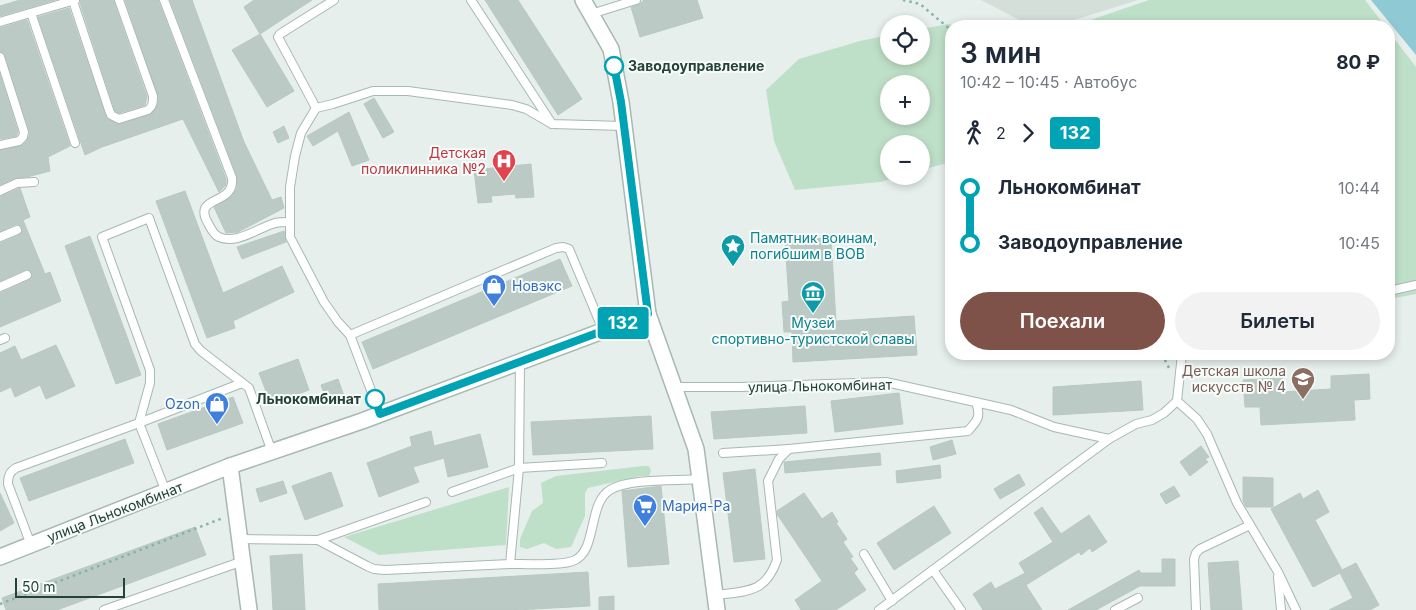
<!DOCTYPE html>
<html lang="ru">
<head>
<meta charset="utf-8">
<style>
  body { margin:0; font-family:Inter,sans-serif; background:#f2f2f3; color:#1f2937; height:100vh; display:flex; flex-direction:column; font-size:19px; white-space:nowrap }
  * { box-sizing:border-box; margin:0 }
  p { font-size:16px; color:#747a83 }
  .icon { flex:none; width:28px; height:28px; fill:none; stroke:currentColor; stroke-width:2; stroke-linecap:round; stroke-linejoin:round }
  .map { position:relative; flex:1; overflow:hidden }
  .details { position:absolute; left:945px; top:20px; width:450px; height:340px; display:flex; flex-direction:column; background:#fff; border-radius:20px; box-shadow:0 2px 8px #0003 }
  .details>* { flex:none }
  .badge { padding:0 10px; border-radius:4px; font-size:18px; line-height:32px }
  .fabs { position:absolute; left:880px; top:15px; display:grid; gap:10px }
  .fabs a { display:grid; place-items:center; width:50px; height:50px; border-radius:50%; background:#fff; box-shadow:0 2px 8px #0003; font-size:25px }
  .scale { position:absolute; left:15px; bottom:12px; width:110px; box-sizing:border-box; padding-left:5px; border:2px solid #24423a; border-top:0; font-size:14px; line-height:18px; white-space:nowrap; color:#24423a; -webkit-text-stroke:4px #f7fbf9; paint-order:stroke }
  .map>.badge { position:absolute; translate:-50% -50%; box-shadow:0 0 0 2px #fff }
  .legs { display:flex; align-items:center; gap:8px; height:55px; padding:0 15px; font-size:16px }
  .legs p { margin-inline-start:auto }
  .head { display:flex; align-items:center; justify-content:space-between; height:85px; padding:0 15px }
  h1 { font-size:28px; font-weight:600; line-height:38px }
  .cta { display:flex; gap:10px; margin-top:auto; padding:10px 15px }
  .cta a { flex:1; height:58px; border-radius:30px; background:#7f5249; color:#fff; font-size:20px; font-weight:600; line-height:58px; text-align:center }
  .cta a+a { background:#f2f2f3; color:#1f2937 }
  ul { padding:0 15px; list-style:none }
  li { display:flex; align-items:center; gap:18px; height:55px; font-size:19px }
  li i { display:grid; place-items:center; width:8px; height:100%; margin:0 6px; background:currentColor }
  li i::after { content:''; width:12px; height:12px; margin:-6px; border:4px solid; border-radius:50%; background:#fff }
  li p { margin-inline-start:auto }
  li:first-child i { background:linear-gradient(#0000 50%,currentColor 0) }
  li:last-child i { background:linear-gradient(currentColor 50%,#0000 0) }
  .map>svg:first-child { display:block }
</style>
</head>
<body>
<div class="map">
<svg width="1416" height="610" viewBox="0 0 1416 610">
  <rect width="100%" height="100%" fill="#e6efeb"/>
  <polygon fill="#d4dfda" points="981,0 1138,0 1055,26 1031,26"/>
  <g fill="#bfe0c8" fill-rule="evenodd">
    <polygon points="1149,0 1365,0 1385,26 1073,26"/>
    <path d="M949 24 953 26H951V162L921 170V144H889V176H901L880 182 795 190 774 141 766 90 799 59 860 41 889 35V56H921V29ZM889 84H921V116H889Z"/>
    <polygon points="1389,32 1416,67 1416,294 1389,299"/>
    <polygon points="643,466 649,466 651,471 649,476 640,476 588,488 585,493 585,516 571,547 556,549 544,543 527,549 520,547 520,539 532,511 543,503 541,483 556,476"/>
    <polygon points="509,487 506,545 379,555 344,537"/>
  </g>
  <polygon fill="#8ec9d4" points="1371,0 1416,0 1416,55"/>
  <g fill="#bbcac4" stroke="#b8c9c2">
    <polygon points="20,0 55,0 0,16 0,6"/>
    <polygon points="80,0 113,0 147,97 145,105 119,113 115,111 80,3"/>
    <polygon points="125,0 158,0 226,179 226,185 219,192 183,119 102,147 85,155 38,17 69,8 106,117 116,124 121,124 151,114 157,107 159,98"/>
    <polygon points="170,0 192,0 244,142 272,200 281,197 284,208 238,232 226,233 214,207 232,196 237,188 237,176"/>
    <polygon points="254,0 312,0 260,34 244,7"/>
    <polygon points="485,0 518,0 582,99 558,115"/>
    <polygon points="644,0 697,0 703,18 640,37 631,7 638,5"/>
    <polygon points="27,20 70,146 48,157 50,171 27,177 15,178 0,185 0,150 23,145 27,141 30,133 5,55 0,52 0,28"/>
    <polygon points="260,34 294,91 267,107 232,50"/>
    <polygon points="0,75 18,132 16,136 0,139"/>
    <polygon points="374,98 394,132 383,138 364,104"/>
    <polygon points="349,112 369,160 352,166 338,131 313,146 307,136"/>
    <polygon points="284,126 289,138 278,143 273,132"/>
    <polygon points="531,164 534,197 516,198 515,194 491,196 492,202 478,203 474,170"/>
    <polygon points="20,188 30,217 23,220 45,274 50,272 61,301 0,327 0,293 29,280 32,276 32,272 27,269 0,281 0,243 19,235 23,230 21,226 17,224 0,231 0,197"/>
    <polygon points="185,191 223,293 282,266 294,292 233,321 235,328 207,338 156,201"/>
    <polygon points="284,231 286,242 242,259 237,247"/>
    <polygon points="90,236 141,375 116,384 65,246"/>
    <polygon points="831,238 836,321 914,316 917,355 793,362 792,332 784,332 782,302 789,301 785,240"/>
    <polygon points="560,259 572,286 373,369 362,342"/>
    <polygon points="56,345 75,386 46,399 40,385 15,397 11,387 0,392 0,353 15,346 21,360"/>
    <polygon points="298,359 309,390 271,404 259,373"/>
    <polygon points="1369,374 1370,399 1354,400 1355,420 1261,425 1260,407 1245,407 1243,380 1282,378 1282,392 1331,389 1331,376"/>
    <polygon points="338,379 344,396 327,402 321,385"/>
    <polygon points="1141,381 1143,410 1053,415 1053,387"/>
    <polygon points="899,393 903,424 835,432 831,401"/>
    <polygon points="233,397 243,423 167,450 158,424"/>
    <polygon points="805,406 807,433 714,439 711,412"/>
    <polygon points="651,416 653,449 533,455 531,422"/>
    <polygon points="431,431 434,446 480,434 488,467 448,477 444,458 413,467 419,482 379,497 367,463 412,446 410,437"/>
    <polygon points="125,439 134,463 29,501 20,478"/>
    <polygon points="952,440 956,454 933,460 930,447"/>
    <polygon points="1201,446 1209,457 1205,459 1208,462 1190,476 1180,462"/>
    <polygon points="880,453 881,465 785,473 784,462"/>
    <polygon points="940,465 941,478 897,483 896,471"/>
    <polygon points="755,469 765,559 734,562 723,473"/>
    <polygon points="331,472 343,506 305,520 292,486"/>
    <polygon points="1019,474 1025,485 1000,499 994,489"/>
    <polygon points="1243,477 1273,478 1273,507 1246,507 1243,501"/>
    <polygon points="283,481 287,493 260,502 256,489"/>
    <polygon points="661,486 669,564 628,567 622,491"/>
    <polygon points="1174,486 1180,496 1166,504 1160,494"/>
    <polygon points="1318,490 1329,512 1315,520 1342,570 1356,563 1379,605 1370,610 1329,610 1353,598 1340,573 1313,587 1271,509 1300,493 1303,499"/>
    <polygon points="0,493 14,523 0,531"/>
    <polygon points="804,493 822,519 832,512 838,522 836,523 847,539 843,542 853,557 850,558 858,569 854,573 866,590 836,610 801,610 795,600 822,581 777,514 777,511"/>
    <polygon points="934,506 951,533 894,570 877,543"/>
    <polygon points="1042,507 1061,534 1089,515 1107,542 1092,552 1090,548 1081,555 1079,552 1026,585 1042,610 983,610 973,594 991,582 995,589 1025,573 1019,563 1053,542 1034,513"/>
    <polygon points="195,527 206,555 57,610 6,610 2,598"/>
    <polygon points="302,554 305,610 273,610 270,556"/>
    <polygon points="1162,559 1175,559 1175,586 1140,586 1096,610 1068,610 1139,570 1141,573 1162,573"/>
    <polygon points="1238,561 1242,610 1211,610 1208,563"/>
    <polygon points="588,572 590,606 516,610 379,610 378,584"/>
    <polygon points="614,596 614,610 599,610 599,597"/>
  </g>
  <g fill="none" stroke-linecap="round" stroke-linejoin="round">
    <g stroke="#a8b8b2" stroke-width="10">
      <g id="service">
        <path d="M164 0 232 178C235 207 190 194 209 225 211 229 214 235 219 237 236 245 258 228 275 223 280 222 285 222 290 222"/>
        <polyline points="334,0 280,34 278,37 316,108 301,133 295,156 290,187 290,237 324,302 338,322 350,335 380,414"/>
        <polyline points="471,0 552,124 623,126"/>
        <path d="M73 1 109 110 111 115 119 119 148 110C153 106 153 102 153 96L119 0"/>
        <polyline points="31,13 75,143"/>
        <polyline points="591,14 636,0"/>
        <polyline points="0,22 75,0"/>
        <polyline points="0,57 24,132 23,137 19,141 0,145"/>
        <polyline points="316,108 333,104 373,91 408,91 512,105 526,109 552,124"/>
        <polyline points="0,191 17,183 34,182"/>
        <polyline points="0,237 17,230"/>
        <polyline points="0,287 27,275"/>
        <polyline points="1389,291 1416,285"/>
        <polyline points="350,335 556,248 563,247 569,249 603,330"/>
        <polyline points="0,340 5,338"/>
        <polyline points="674,387 741,387 886,382 1011,410 1054,427 1109,439"/>
        <polyline points="1177,401 1182,354"/>
        <polyline points="723,453 789,449"/>
        <polyline points="166,492 139,423 242,383"/>
        <polyline points="452,492 519,468 602,463"/>
        <polyline points="240,539 318,540 367,566 374,569 385,570 510,564 519,468 520,362"/>
        <polyline points="318,540 426,502"/>
        <path d="M31 545 8 484C8 477 9 472 16 468L139 423 150 383V370L102 237 149 218 195 344 201 351 249 388 272 452"/>
        <polyline points="864,554 892,601"/>
        <path d="M510 564C524 564 565 566 575 560 597 550 588 503 610 490 630 478 676 481 700 479"/>
        <polyline points="933,570 961,610"/>
        <polyline points="1278,577 1281,610"/>
        <path d="M715 595C746 591 765 594 777 560L768 481 779 459 789 449 968 431C978 420 981 417 976 402"/>
        <polyline points="104,610 243,561"/>
        <polyline points="879,610 1109,439 1136,424 1152,420 1164,413 1177,401 1197,419 1207,434 1237,503 1278,572 1296,610"/>
        <polyline points="1115,610 1138,598"/>
        <polyline points="1196,610 1194,559 1196,553 1200,549 1250,525"/>
      </g>
    </g>
    <g stroke="#a8b8b2" stroke-width="18">
      <g id="minor">
        <polyline points="648,314 696,449 717,610"/>
        <polyline points="230,466 249,610"/>
      </g>
    </g>
    <g stroke="#a8b8b2" stroke-width="18">
      <polyline id="tertiary" points="0,557 230,466 362,421 648,314 621,102 611,49 583,0"/>
    </g>
    <g stroke="#86b3a5" stroke-width="2.5" stroke-dasharray="2.5 4" stroke-linecap="butt">
      <polyline points="903,0 920,4 951,30"/>
      <polyline points="1162,354 1169,368"/>
      <polyline points="0,604 223,518"/>
    </g>
    <use href="#service" stroke="#fff" stroke-width="8"/>
    <use href="#minor" stroke="#fff" stroke-width="15"/>
    <use href="#tertiary" stroke="#fff" stroke-width="15"/>
  </g>
  <g fill="none" stroke-linecap="round" stroke-linejoin="round">
    <g stroke="#fff" stroke-width="11">
      <polyline id="line-1" points="375,399 380,414 648,314 621,102 614,66"/>
    </g>
    <use href="#line-1" stroke="#00a3b4" stroke-width="8"/>
  </g>
  <defs>
    <g id="hospital-pin" transform="scale(1.25)"><path d="M0 17L-7.5 6A9.5 9.5 0 1 1 7.5 6Z" fill="#e0444e" stroke="#f7fbf9"/><path d="M-5-5h3v3.5h4V-5h3V5h-3V1.5h-4V5h-3Z" fill="#fff"/></g>
    <g id="sight-pin" transform="scale(1.25)"><path d="M0 17L-7.5 6A9.5 9.5 0 1 1 7.5 6Z" fill="#0f9aa8" stroke="#f7fbf9"/><path d="M0-6L1.8-2.2L6-1.7L2.9 1.2L3.7 5.4L0 3.3L-3.7 5.4L-2.9 1.2L-6-1.7L-1.8-2.2Z" fill="#fff"/></g>
    <g id="shop-pin" transform="scale(1.25)"><path d="M0 17L-7.5 6A9.5 9.5 0 1 1 7.5 6Z" fill="#3f7fe0" stroke="#f7fbf9"/><path d="M-5-2.5h2.3a2.7 3.5 0 0 1 5.4 0H5L5.5 6h-11ZM-1.5-2.5h3a1.5 2.3 0 0 0-3 0Z" fill="#fff"/></g>
    <g id="museum-pin" transform="scale(1.25)"><path d="M0 17L-7.5 6A9.5 9.5 0 1 1 7.5 6Z" fill="#0f9aa8" stroke="#f7fbf9"/><path d="M0-6L6-3V-2H-6V-3ZM-5-1h2V3h-2ZM-1-1h2V3h-2ZM3-1h2V3H3ZM-6 4H6V6H-6Z" fill="#fff"/></g>
    <g id="school-pin" transform="scale(1.25)"><path d="M0 17L-7.5 6A9.5 9.5 0 1 1 7.5 6Z" fill="#8d6e63" stroke="#f7fbf9"/><path d="M0-5L7-2L0 1L-7-2ZM-4 1L0 2.5L4 1V4Q0 6-4 4Z" fill="#fff"/></g>
    <g id="supermarket-pin" transform="scale(1.25)"><path d="M0 17L-7.5 6A9.5 9.5 0 1 1 7.5 6Z" fill="#3f7fe0" stroke="#f7fbf9"/><path d="M-6-5.5h2.5l.6 2H6L4.5 2H-2.5L-4.4-4H-6ZM-1.5 3.2a1.3 1.3 0 1 0 .1 0ZM3 3.2a1.3 1.3 0 1 0 .1 0Z" fill="#fff"/></g>
  </defs>
  <g fill-rule="evenodd">
    <use href="#hospital-pin" x="504" y="161"/>
    <use href="#sight-pin" x="733" y="246"/>
    <use href="#shop-pin" x="494" y="286"/>
    <use href="#museum-pin" x="813" y="293"/>
    <use href="#school-pin" x="1303" y="379"/>
    <use href="#shop-pin" x="217" y="404"/>
    <use href="#supermarket-pin" x="645" y="506"/>
  </g>
  <g fill="#fff" stroke="#00a3b4" stroke-width="2.5">
    <circle cx="614" cy="66" r="9"/>
    <circle cx="375" cy="399" r="9"/>
  </g>
  <g text-anchor="middle" stroke-width="4" stroke-linejoin="round" paint-order="stroke">
    <g font-size="14" font-weight="bold" fill="#24423a" stroke="#f7fbf9" text-anchor="start">
      <text x="628" y="71">Заводоуправление</text>
      <text x="361" y="404" text-anchor="end">Льнокомбинат</text>
    </g>
    <g font-size="14" fill="#be3a42" stroke="#f7fbf9" text-anchor="end">
      <text x="486" y="158">Детская<tspan x="486" dy="16">поликлинника №2</tspan></text>
    </g>
    <g font-size="14" fill="#0d838f" stroke="#f7fbf9" text-anchor="start">
      <text x="750" y="243">Памятник воинам,<tspan x="750" dy="16">погибшим в ВОВ</tspan></text>
      <text x="813" y="328" text-anchor="middle">Музей<tspan x="813" dy="16">спортивно-туристской славы</tspan></text>
    </g>
    <g font-size="14" fill="#366cbe" stroke="#f7fbf9" text-anchor="start">
      <text x="512" y="291">Новэкс</text>
      <text x="200" y="409" text-anchor="end">Ozon</text>
      <text x="662" y="511">Мария-Ра</text>
    </g>
    <g font-size="14" fill="#785e54" stroke="#f7fbf9" text-anchor="end">
      <text x="1286" y="376">Детская школа<tspan x="1286" dy="16">искусств № 4</tspan></text>
    </g>
    <g font-size="14" fill="#24423a" stroke="#f7fbf9">
      <text transform="translate(820 386) rotate(-1)" y="5">улица Льнокомбинат</text>
      <text transform="translate(115 512) rotate(-21)" y="5">улица Льнокомбинат</text>
    </g>
  </g>
</svg>
<div class="fabs">
<a><svg class="icon" aria-label="locate" viewBox="0 0 24 24"><circle cx="12" cy="12" r="6"/><path d="M12 2v4M12 18v4M2 12h4M18 12h4"/></svg></a>
<a>+</a>
<a>−</a>
</div>
<div class="scale">50 m</div>
<b class="badge" style="left:623px;top:323px;background:#00a3b4;color:#fff">132</b>
<section class="details">
<div class="head"><div><h1>3 мин</h1><p>10:42 – 10:45 · Автобус</p></div><b>80 ₽</b></div>
<div class="legs"><svg class="icon" aria-label="walk" viewBox="0 0 24 24"><circle cx="13" cy="4" r="2"/><path d="M13 8l-2 6 4 7M11 14l-3 7M7 12l3-4h3l4 4"/></svg>2<svg class="icon" aria-label="forward" viewBox="0 0 24 24"><path d="M9 5l7 7-7 7"/></svg><b class="badge" style="background:#00a3b4;color:#fff">132</b></div>
<ul>
<li><i style="color:#00a3b4"></i><b>Льнокомбинат</b><p>10:44</p></li>
<li><i style="color:#00a3b4"></i><b>Заводоуправление</b><p>10:45</p></li>
</ul>
<div class="cta"><a>Поехали</a><a>Билеты</a></div>
</section>
</div>
</body>
</html>
